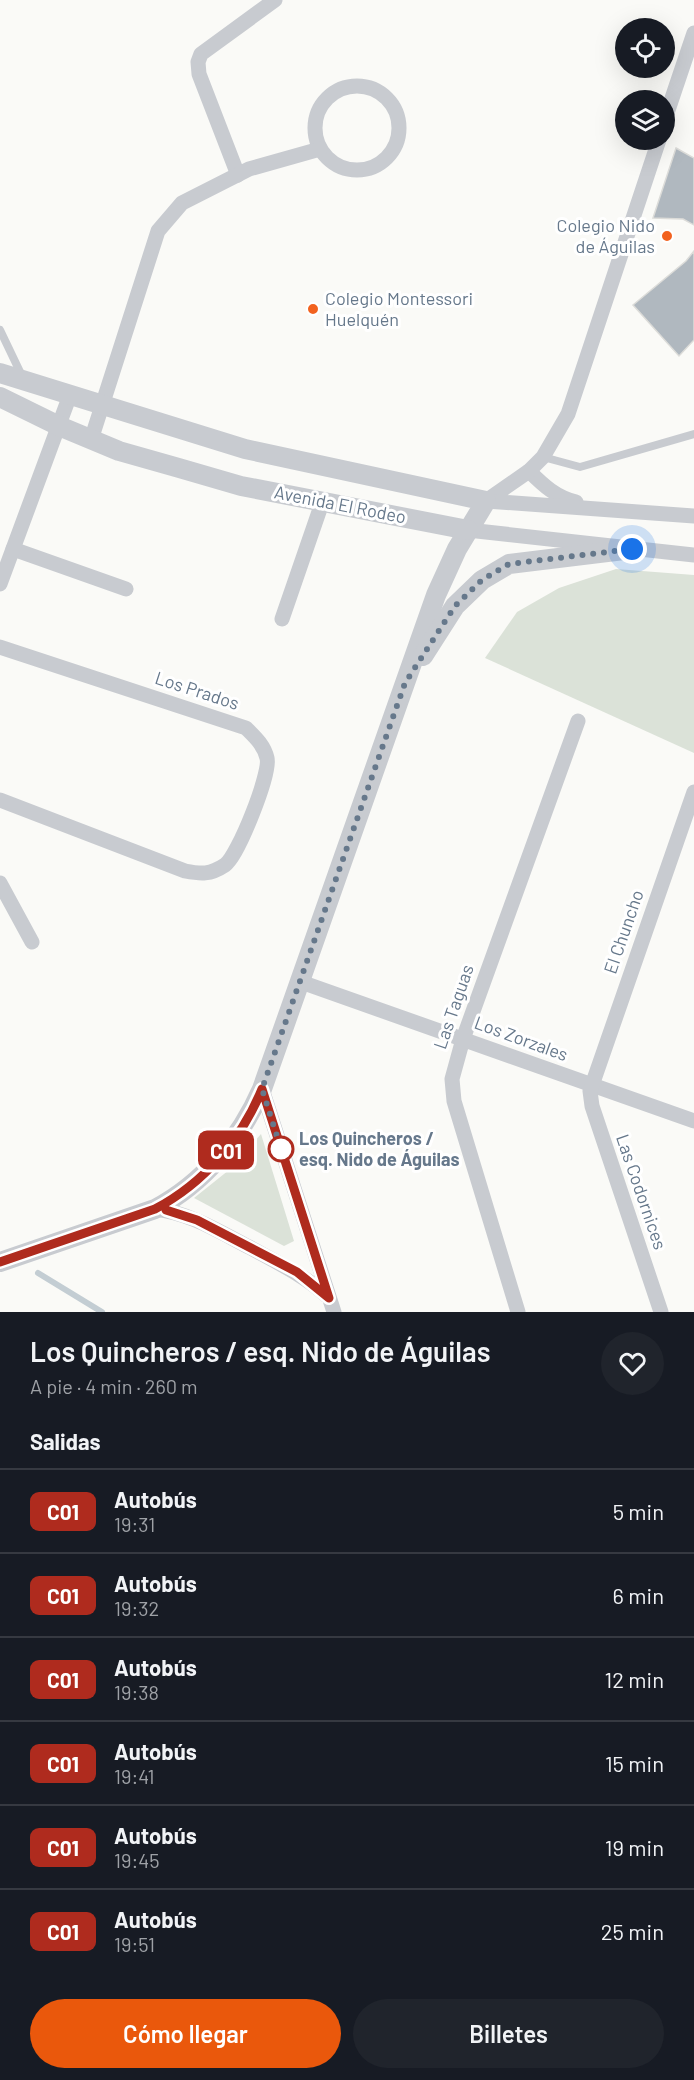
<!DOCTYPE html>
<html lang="es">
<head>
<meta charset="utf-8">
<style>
  body { margin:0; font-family:Barlow,sans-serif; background:#20242c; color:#f1f3f6; height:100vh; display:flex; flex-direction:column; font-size:22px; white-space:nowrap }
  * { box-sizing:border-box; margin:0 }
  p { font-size:20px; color:#9ea1a6 }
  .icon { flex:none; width:33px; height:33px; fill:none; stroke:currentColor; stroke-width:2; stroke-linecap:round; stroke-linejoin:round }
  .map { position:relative; height:1312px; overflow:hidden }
  .side { display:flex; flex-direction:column; background:#171b24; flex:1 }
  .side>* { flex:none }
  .badge { padding:0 12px; border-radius:9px; font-size:21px; line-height:39px }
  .buttons { position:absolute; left:615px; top:18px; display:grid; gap:12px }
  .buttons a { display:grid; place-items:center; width:60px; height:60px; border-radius:50%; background:#171b24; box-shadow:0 6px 24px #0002; font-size:30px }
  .you { position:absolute; width:30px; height:30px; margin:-15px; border:4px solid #fff; border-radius:50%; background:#1a73e8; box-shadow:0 0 0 9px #1a73e833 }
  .map>.badge { position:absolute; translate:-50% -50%; box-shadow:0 0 0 3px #fff }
  h2 { padding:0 30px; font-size:22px; line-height:54px }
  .round { display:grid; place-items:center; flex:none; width:63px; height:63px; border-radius:32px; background:#20242c }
  .headline { display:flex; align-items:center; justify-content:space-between; height:102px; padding:0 30px }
  h1 { font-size:28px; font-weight:600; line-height:45px }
  .cta { display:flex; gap:12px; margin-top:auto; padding:12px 30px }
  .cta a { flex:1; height:69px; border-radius:36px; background:#ea580c; color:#fff; font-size:24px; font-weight:600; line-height:69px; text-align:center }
  .cta a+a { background:#20242c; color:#f1f3f6 }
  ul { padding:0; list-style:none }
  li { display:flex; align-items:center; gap:18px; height:84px; padding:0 30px; border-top:2px solid #363941 }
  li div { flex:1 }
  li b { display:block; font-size:22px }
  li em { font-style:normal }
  li .badge { min-width:66px; font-weight:700; text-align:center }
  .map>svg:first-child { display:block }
</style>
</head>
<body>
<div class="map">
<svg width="694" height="1312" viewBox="0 0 694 1312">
  <rect width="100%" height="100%" fill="#fafaf7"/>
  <g fill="#dbe2d8">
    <polygon points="616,569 694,575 694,753 485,658 517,612 559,588"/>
    <polygon points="261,1134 294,1241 284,1246 194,1198 229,1170"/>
  </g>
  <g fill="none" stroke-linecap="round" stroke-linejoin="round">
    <polyline stroke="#c3cdd3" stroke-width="6" points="38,1273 102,1312"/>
  </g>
  <g fill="#b0b8bf" stroke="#dcdcd9" stroke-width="1.5">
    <polygon points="676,148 694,158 694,225 683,219 653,218"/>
    <polygon points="694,251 694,340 679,356 633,305 686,261"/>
  </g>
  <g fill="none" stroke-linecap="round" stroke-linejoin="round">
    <g stroke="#c8cbd0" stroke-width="8">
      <polyline points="0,330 22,376"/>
      <polyline points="543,457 580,467 694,434"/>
    </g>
    <g stroke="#c8cbd0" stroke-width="15">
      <circle cx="357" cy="128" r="42"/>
      <polyline points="664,122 694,33"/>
      <polyline points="238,175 199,74 198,62 201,54 275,0"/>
      <polyline points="91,440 158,231 182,203 249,169 320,149"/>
      <path d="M529 471C544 486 556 497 576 502"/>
      <polyline points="486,501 529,471 543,457 568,414 659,140"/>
      <polyline points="486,501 694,516"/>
      <polyline points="468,530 694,555"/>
      <polyline points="13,549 126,589"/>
      <polyline points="0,584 70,395"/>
      <polyline points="282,619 322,503"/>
      <path d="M0 647 246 728C255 737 264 745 267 758 271 773 238 856 225 865 210 875 201 874 185 871L0 800"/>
      <polyline points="0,883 32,942"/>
      <polyline points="301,982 694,1121"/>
      <polyline points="262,1089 334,1312"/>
      <path d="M155 1209C190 1213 218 1231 249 1247 276 1262 304 1275 327 1296"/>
      <polyline points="518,1312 454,1101 452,1079 463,1039 578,721"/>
      <polyline points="661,1312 592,1106 590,1091 694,792"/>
    </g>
    <g stroke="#c8cbd0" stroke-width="20">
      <path d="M0 373 245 449 486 501 457 549 436 595 262 1089C240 1139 204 1183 155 1209L0 1262"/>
      <polyline points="0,397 59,426 119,451 179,468 241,486 468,530"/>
      <polyline points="423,656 455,606 482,580 509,564 632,549"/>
    </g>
  </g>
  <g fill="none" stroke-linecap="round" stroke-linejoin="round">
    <g stroke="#fff" stroke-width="14">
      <path id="line" d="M0 1262 155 1209C204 1183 241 1140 262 1089L329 1298 297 1272 197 1220 166 1210"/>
    </g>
    <use href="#line" stroke="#af2b1e" stroke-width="9"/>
    <polyline stroke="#66788b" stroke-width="6" stroke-dasharray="0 10.8" points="281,1149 282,1152 262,1089 405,683 455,606 482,580 509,564 632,549"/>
  </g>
  <g fill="#f2621f" stroke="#fff" stroke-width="2">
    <circle cx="667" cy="236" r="6"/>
    <circle cx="313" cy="309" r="6"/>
  </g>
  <circle fill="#fff" stroke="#af2b1e" stroke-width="3" cx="281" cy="1149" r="12"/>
  <g text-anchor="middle" stroke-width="6" stroke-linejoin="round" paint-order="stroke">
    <g font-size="18" fill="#66788b" stroke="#fff" text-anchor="end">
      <text x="655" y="232">Colegio Nido<tspan x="655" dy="21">de Águilas</tspan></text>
      <text x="325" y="305" text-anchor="start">Colegio Montessori<tspan x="325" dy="21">Huelquén</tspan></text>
    </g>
    <g font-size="18" fill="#66788b" stroke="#fff">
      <text transform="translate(340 505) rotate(11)" y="6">Avenida El Rodeo</text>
      <text transform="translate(197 691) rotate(18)" y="6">Los Prados</text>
      <text transform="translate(624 932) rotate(-71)" y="6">El Chuncho</text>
      <text transform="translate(454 1007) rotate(-71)" y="6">Las Taguas</text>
      <text transform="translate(521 1039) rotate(20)" y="6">Los Zorzales</text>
      <text transform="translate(641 1192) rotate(71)" y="6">Las Codornices</text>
    </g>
    <g font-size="18" font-weight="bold" fill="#66788b" stroke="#fff" text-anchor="start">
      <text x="299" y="1145">Los Quincheros /<tspan x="299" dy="21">esq. Nido de Águilas</tspan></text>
    </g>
  </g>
</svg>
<div class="buttons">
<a><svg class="icon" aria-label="locate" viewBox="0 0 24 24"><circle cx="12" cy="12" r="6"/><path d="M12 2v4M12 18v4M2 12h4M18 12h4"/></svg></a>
<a><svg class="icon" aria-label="layers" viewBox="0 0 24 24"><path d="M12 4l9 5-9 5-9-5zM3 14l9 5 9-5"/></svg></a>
</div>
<div class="you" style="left:632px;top:549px"></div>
<b class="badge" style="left:226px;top:1150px;background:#af2b1e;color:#fff">C01</b>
</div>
<section class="side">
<div class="headline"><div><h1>Los Quincheros / esq. Nido de Águilas</h1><p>A pie · 4 min · 260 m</p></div><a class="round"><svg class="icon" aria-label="heart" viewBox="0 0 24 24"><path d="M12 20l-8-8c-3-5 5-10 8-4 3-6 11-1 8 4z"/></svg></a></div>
<h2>Salidas</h2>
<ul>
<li><span class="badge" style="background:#af2b1e;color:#fff">C01</span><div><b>Autobús</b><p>19:31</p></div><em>5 min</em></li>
<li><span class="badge" style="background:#af2b1e;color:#fff">C01</span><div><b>Autobús</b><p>19:32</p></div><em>6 min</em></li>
<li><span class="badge" style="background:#af2b1e;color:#fff">C01</span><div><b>Autobús</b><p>19:38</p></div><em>12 min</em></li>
<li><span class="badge" style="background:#af2b1e;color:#fff">C01</span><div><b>Autobús</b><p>19:41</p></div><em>15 min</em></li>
<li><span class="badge" style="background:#af2b1e;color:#fff">C01</span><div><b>Autobús</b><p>19:45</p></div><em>19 min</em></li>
<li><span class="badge" style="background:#af2b1e;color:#fff">C01</span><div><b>Autobús</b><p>19:51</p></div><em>25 min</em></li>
</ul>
<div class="cta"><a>Cómo llegar</a><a>Billetes</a></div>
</section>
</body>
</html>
